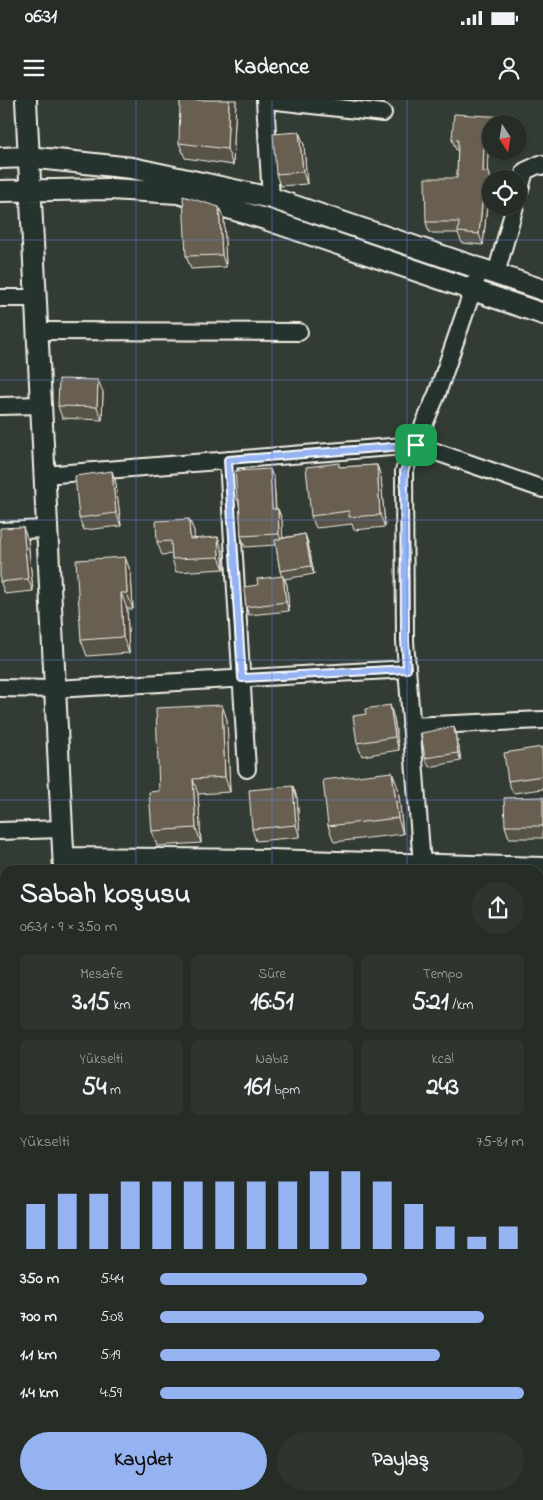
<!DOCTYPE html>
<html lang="tr">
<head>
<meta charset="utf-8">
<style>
  body { margin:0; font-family:"Indie Flower",sans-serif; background:#2e352f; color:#f1f3f6; height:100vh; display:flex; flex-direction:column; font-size:19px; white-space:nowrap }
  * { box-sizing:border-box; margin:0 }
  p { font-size:16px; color:#a4a8a7 }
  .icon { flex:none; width:28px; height:28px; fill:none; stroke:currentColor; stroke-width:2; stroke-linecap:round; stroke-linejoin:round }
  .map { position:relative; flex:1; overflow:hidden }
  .sheet { position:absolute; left:0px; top:765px; width:544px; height:635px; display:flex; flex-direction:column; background:#262d27; border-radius:15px 15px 0 0; box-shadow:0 1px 4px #0004,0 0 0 1px #424944 }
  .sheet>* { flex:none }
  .needle { width:32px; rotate:168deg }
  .fabs { position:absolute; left:482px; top:15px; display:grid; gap:10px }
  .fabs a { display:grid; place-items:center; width:45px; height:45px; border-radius:50%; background:#262d27; box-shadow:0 1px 4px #0004,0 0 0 1px #424944; font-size:25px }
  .pin { position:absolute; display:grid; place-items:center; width:42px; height:42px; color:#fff; margin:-21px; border-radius:10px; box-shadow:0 2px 8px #0006 }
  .round { display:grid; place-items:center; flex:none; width:52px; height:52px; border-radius:26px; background:#2e352f }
  .summary { display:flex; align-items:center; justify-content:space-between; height:85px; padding:0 20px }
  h1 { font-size:28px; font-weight:800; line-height:38px }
  .figures { display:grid; grid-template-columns:repeat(3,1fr); gap:8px; height:85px; padding:5px 20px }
  .figures div { display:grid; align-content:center; border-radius:8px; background:#2e352f; text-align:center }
  .figures b { font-size:25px; font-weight:800 }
  .figures small { font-size:14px; font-weight:400 }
  .figures p { font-size:14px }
  .chart { height:140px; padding:10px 20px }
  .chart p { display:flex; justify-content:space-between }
  .chart svg { width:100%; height:90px; margin-top:5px; stroke:#95b2f1; stroke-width:6 }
  .action { display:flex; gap:10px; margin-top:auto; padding:10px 20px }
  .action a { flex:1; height:58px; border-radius:30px; background:#95b2f1; color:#111; font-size:20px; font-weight:800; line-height:58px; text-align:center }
  .action a+a { background:#2e352f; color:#f1f3f6 }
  ul { padding:0 20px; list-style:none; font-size:16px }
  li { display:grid; grid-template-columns:80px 60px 1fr; align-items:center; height:38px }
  li i { height:12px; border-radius:6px; background:#95b2f1 }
  .status { display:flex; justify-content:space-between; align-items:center; height:35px; padding:0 25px; background:#262d27; direction:ltr }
  .status svg { height:14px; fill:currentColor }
  header { display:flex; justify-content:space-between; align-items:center; height:65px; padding:0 20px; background:#262d27; font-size:22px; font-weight:800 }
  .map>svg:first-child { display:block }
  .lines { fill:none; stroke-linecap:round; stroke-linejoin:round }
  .minor-casing { stroke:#f4f1e8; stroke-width:20 }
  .tertiary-casing { stroke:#f4f1e8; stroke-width:24 }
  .trunk-casing { stroke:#f4f1e8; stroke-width:31 }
  .minor { stroke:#26332d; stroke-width:16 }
  .tertiary { stroke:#26332d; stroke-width:20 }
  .trunk { stroke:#26332d; stroke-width:28 }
  .wall { fill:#595246; stroke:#f4f1e8 }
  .shaded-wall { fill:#494239; stroke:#f4f1e8 }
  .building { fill:#685f51; stroke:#f4f1e8 }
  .route-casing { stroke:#fff; stroke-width:10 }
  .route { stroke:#95b2f1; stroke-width:6 }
  .grid { fill:none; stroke:#5e7fdd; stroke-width:1; stroke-opacity:0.55 }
</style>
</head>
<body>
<div class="status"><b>06:31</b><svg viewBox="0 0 49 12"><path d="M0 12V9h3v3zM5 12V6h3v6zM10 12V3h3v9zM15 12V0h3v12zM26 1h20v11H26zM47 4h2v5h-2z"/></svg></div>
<header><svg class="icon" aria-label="menu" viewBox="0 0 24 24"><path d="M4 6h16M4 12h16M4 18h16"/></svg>Kadence<svg class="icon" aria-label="person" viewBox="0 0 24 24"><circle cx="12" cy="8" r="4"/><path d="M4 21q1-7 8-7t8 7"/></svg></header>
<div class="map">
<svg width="543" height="1400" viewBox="0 0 543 1400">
  <rect width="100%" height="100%" fill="#333c34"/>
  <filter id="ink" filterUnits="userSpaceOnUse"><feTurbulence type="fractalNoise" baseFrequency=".02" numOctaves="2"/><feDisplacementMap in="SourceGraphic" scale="10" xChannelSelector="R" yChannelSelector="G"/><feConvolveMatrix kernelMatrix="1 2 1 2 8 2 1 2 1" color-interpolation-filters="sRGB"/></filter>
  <g filter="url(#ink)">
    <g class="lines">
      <defs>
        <path id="minor" d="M265,0L271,98
          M268,0L383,13
          M519,92L525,71L540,64L543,66
          M496,174L515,106
          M0,198H35
          M37,231L299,232
          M0,306L41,305
          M228,360L247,669
          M44,375L416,345L543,389
          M0,431L47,429
          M0,588L55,589L407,569
          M411,626L543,620
          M0,731L62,729
          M422,765L405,541L404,371L437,294L480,169
          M0,892H5
          M539,927H543
          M539,1062H543
          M0,1064H5
          M539,1208H543
          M0,1219H5"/>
        <path id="tertiary" d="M26,0L64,770
          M0,58L28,57L132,68L271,98L543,190
          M0,91L110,89L178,93L265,119L543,214
          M64,758L269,760L543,768"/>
        <path id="trunk" d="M0,1365H5
          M539,1377L543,1378
          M0,1388H5"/>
      </defs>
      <use href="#minor" class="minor-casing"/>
      <use href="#tertiary" class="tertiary-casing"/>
      <use href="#trunk" class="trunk-casing"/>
      <use href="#minor" class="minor"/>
      <use href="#tertiary" class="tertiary"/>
      <use href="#trunk" class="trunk"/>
    </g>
    <path class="wall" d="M236,0L233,65L185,58L179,43Z
      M507,17L510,24H491V51H510V53L488,52L487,72L491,79V106H487L483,145L462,143L458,133H429L426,122L457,78L458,50H456L452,39Z
      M299,32L304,45L307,84L280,86L276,74Z
      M224,119L226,167L191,169L186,156Z
      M103,292L102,320L62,318L58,306Z
      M377,365L381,377L385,427L354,430L352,424L316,428L311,416L340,367Z
      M112,371L116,384L121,426L84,430L79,418Z
      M274,379L276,409H278L282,420V438L305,434L308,443L314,474L285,479L287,485L289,511L249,515L246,507L258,485L282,477L280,471L276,445L245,447L241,436L240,406L237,399Z
      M189,419L194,431V439L218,437L222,450L224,469L176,472L172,459V454L162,455L157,442Z
      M28,440L33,491L5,494L0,481Z
      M125,457L131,473L133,509H127L129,553L87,556L81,540Z
      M222,605L227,620L230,692L198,694L201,743L157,746L152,731L159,691Z
      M394,618L399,650L362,656L357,643Z
      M454,627L457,636L461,661L429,667L425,658Z
      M543,649V689L513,693L508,681Z
      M293,686L297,698L300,737L256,741L252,729Z
      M398,688L403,734L334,742L328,726Z
      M543,697V738H509L505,726Z"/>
    <path class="shaded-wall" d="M229,0H236L233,65L227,49Z
      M507,17L510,24H507Z
      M299,32L304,45L307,84L303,72Z
      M484,41L488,52L487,82L483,72Z
      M489,72L491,79V106L487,95Z
      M483,95L487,106L483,145L479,134Z
      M219,107L224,119L226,167L222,155Z
      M98,280L103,292L102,320L97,307Z
      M377,365L381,377L385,427L380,415Z
      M270,369L274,379L276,420L272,409Z
      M112,371L116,384L121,426L116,413Z
      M278,409L282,420L283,445L279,434Z
      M189,419L194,431L195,451L190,439Z
      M23,427L28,440L33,491L28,479Z
      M305,434L308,443L314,474L311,466Z
      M218,437L222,450L224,469L219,457Z
      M125,457L131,473L133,509L127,493Z
      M283,476L287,485L289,511L286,502Z
      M121,493L127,509L129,553L123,537Z
      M222,605L227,620L230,692L225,677Z
      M390,605L394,618L399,650L395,637Z
      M454,627L457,636L461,661L458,653Z
      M392,672L398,688L403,734L398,718Z
      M193,679L198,694L201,743L196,728Z
      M293,686L297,698L300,737L296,725Z"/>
    <path class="building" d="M180,0H229L227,49L179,43Z
      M454,14L507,17V24H491V41H484L483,72H489L487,95H483L479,134L458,132L459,122H426L425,78H457L458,40L452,39Z
      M299,32L303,72L276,74L273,34Z
      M183,96L219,107L222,155L186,156Z
      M59,279L98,280L97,307L58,306Z
      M339,363V367L377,365L380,415L349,417V411L311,416L306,367Z
      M270,369L272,409H278L279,434L241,436L239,399H237L235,371Z
      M112,371L116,413L79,418L75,376Z
      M189,419L190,439L218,437L219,457L172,459L171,441L157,442L156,421Z
      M23,427L28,479L0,482V428Z
      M305,434L311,466L280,471L275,440Z
      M125,457L127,493H121L123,537L81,540L76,460Z
      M283,476L286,502L246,507L244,487L258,485L257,479Z
      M222,605L225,677L193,679L196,728L152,731L149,692L159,691L156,608Z
      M390,605L395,637L357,643L353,616L366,614L365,609Z
      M454,627L458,653L425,658L421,633Z
      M542,647L543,676L508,681L504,653Z
      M392,672L398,718L328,726L323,680Z
      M293,686L296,725L252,729L249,690Z
      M543,697V726H505L504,698Z
      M541,848H543V891H541Z"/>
  </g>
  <g class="lines" filter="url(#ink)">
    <defs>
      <path id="route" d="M416,345L404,371L405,541L407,569L242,578L228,360Z"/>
    </defs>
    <use href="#route" class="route-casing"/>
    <use href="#route" class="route"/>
  </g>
  <path class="grid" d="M136,0V770M272,0V770M407,0V770M0,140H543M0,280H543M0,420H543M0,560H543M0,700H543M0,840H5M539,840H543M0,980H5M539,980H543M0,1120H5M539,1120H543M0,1260H5M539,1260H543M136,1395V1400M272,1395V1400M407,1395V1400"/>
</svg>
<div class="fabs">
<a><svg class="needle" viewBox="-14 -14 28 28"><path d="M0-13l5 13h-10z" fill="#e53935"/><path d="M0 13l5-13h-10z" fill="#a4a8a7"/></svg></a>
<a><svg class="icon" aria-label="locate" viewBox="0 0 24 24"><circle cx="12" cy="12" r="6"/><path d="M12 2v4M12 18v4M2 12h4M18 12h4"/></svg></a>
</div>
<div class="pin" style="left:416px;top:345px;background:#1e9e55"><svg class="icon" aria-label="arrive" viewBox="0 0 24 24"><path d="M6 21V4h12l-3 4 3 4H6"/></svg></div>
<section class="sheet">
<div class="summary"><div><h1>Sabah koşusu</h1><p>06:31 · 9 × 350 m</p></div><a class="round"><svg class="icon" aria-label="share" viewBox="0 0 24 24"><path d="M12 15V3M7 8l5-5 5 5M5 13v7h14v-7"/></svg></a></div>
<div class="figures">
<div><p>Mesafe</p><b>3.15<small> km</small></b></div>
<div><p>Süre</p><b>16:51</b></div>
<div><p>Tempo</p><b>5:21<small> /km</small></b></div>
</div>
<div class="figures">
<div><p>Yükselti</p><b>54<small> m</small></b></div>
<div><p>Nabız</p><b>161<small> bpm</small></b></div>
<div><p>kcal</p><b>243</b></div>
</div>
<div class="chart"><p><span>Yükselti</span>75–81 m</p>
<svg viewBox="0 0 160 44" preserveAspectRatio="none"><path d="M5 44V22M15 44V17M25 44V17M35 44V11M45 44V11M55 44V11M65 44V11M75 44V11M85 44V11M95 44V6M105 44V6M115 44V11M125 44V22M135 44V33M145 44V38M155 44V33"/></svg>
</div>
<ul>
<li><b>350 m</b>5:44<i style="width:57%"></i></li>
<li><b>700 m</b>5:08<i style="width:89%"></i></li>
<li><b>1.1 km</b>5:19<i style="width:77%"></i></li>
<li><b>1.4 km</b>4:59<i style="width:100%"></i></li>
</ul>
<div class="action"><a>Kaydet</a><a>Paylaş</a></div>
</section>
</div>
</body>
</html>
